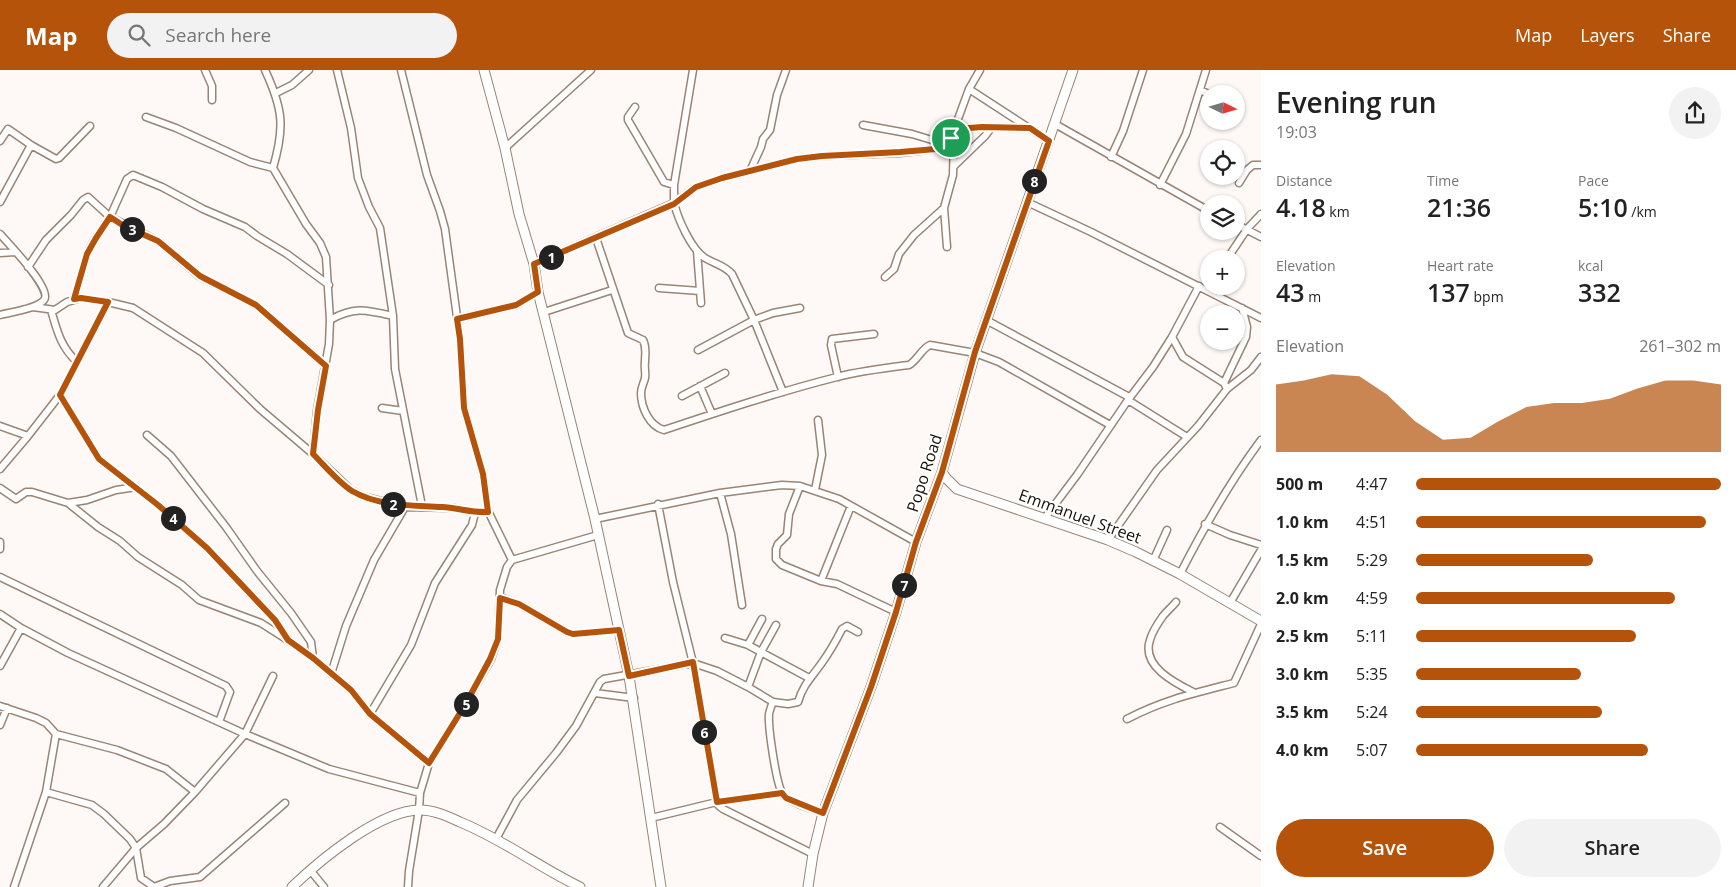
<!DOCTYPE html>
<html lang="en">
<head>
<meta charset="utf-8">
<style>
  body { margin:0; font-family:"Open Sans",sans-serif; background:#f2f2f2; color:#222; height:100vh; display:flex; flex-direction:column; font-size:19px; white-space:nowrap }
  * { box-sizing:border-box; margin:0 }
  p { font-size:16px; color:#767676 }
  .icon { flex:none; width:28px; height:28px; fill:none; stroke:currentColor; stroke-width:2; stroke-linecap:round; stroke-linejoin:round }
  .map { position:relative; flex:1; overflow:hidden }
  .sheet { display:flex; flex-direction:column; background:#fff; width:475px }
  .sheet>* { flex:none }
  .needle { width:32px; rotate:95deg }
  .tools { position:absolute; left:1200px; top:15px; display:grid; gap:10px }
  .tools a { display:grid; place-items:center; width:45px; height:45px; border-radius:50%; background:#fff; box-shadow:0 1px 4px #0004; font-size:25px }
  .pin { position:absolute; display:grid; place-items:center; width:42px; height:42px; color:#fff; margin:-21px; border:2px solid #fff; border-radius:50%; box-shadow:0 1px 5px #0007 }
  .km { position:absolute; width:25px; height:25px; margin:-12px; border-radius:50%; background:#222; color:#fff; font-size:14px; line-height:25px; text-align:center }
  .round { display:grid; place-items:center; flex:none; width:52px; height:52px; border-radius:26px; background:#f2f2f2 }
  .overview { display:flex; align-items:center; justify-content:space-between; height:85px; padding:0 15px }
  h1 { font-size:28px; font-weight:600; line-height:38px }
  .figures { display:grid; grid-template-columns:repeat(3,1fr); gap:8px; height:85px; padding:5px 15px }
  .figures div { display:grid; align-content:center }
  .figures b { font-size:25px; font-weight:600 }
  .figures small { font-size:14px; font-weight:400 }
  .figures p { font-size:14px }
  .chart { height:140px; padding:10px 15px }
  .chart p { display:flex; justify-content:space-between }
  .chart svg { width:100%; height:90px; margin-top:5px; fill:#b45309; opacity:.7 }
  .cta { display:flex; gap:10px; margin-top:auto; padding:10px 15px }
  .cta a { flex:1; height:58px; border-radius:30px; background:#b45309; color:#fff; font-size:20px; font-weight:600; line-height:58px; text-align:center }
  .cta a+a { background:#f2f2f2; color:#222 }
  ul { padding:0 15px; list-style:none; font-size:16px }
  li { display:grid; grid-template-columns:80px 60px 1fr; align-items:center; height:38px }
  li i { height:12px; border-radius:6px; background:#b45309 }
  header { display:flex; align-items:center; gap:30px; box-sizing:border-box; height:70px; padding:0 25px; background:#b45309; color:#fff }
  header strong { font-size:24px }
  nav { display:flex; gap:28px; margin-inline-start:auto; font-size:18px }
  .search { width:350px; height:45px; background:#f2f2f2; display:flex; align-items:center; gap:12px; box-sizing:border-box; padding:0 18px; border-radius:28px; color:#767676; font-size:19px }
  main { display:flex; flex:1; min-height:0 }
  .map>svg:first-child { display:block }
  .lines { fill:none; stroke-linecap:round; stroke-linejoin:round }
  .minor-casing { stroke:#9a8474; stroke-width:9 }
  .secondary-casing { stroke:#9a8474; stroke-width:11 }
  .minor { stroke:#fff; stroke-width:6 }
  .secondary { stroke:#fff; stroke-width:9 }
  .route-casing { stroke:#fff; stroke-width:10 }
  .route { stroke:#b45309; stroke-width:6 }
  .labels { text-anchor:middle; stroke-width:4.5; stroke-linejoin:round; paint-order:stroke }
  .street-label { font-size:16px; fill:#160e08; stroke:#fff }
</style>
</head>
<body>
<header>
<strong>Map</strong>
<div class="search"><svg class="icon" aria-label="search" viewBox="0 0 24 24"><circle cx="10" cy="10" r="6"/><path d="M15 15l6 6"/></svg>Search here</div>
<nav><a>Map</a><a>Layers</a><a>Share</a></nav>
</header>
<main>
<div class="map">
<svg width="1261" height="817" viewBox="0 0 1261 817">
  <rect width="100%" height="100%" fill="#fef9f6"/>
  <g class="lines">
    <defs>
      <path id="minor" d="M205,0L212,16V30
        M265,0C283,39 285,57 273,98L306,154L320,173L326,187L330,250L329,274L317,341L313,384
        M337,0L351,58L358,108L369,137L380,158L393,246L395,299L422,436
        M401,0L427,105L440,141L445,159L460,269L464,338L483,404L488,441L512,490
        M969,19L1049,71
        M1200,20L1209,24
        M276,23L292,15L309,0
        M1236,36H1237
        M635,37L628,47V50L664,112L674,115
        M146,47L176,58L250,92L273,98
        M1055,54L1209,141
        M863,55L912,64L945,74
        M956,59L982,57L1029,58
        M0,71L8,59L31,75
        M505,78L591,0
        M1111,87L1123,61L1143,0
        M954,96L986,65L991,58
        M750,101L761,77L763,69L770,60L777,25L786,0
        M1239,113L1247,100L1253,95H1261
        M1160,115L1186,64L1206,0
        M0,132L31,75L56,89L59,88L90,56
        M1027,132L1091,162L1261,248
        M1236,154L1261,167
        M0,164C9,174 53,220 44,230C37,239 11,242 0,245
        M596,168L628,263L643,270C647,278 645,283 645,292C644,297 646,303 645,308C644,313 641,317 641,323C641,337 649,356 664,360C721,341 778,322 837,307C860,301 885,298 909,295C918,290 921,279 930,275L975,283L999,292L1110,355
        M947,177L944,138L953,105L954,71L951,68
        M697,181L701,233
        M0,183L15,182
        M1227,189L1247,159L1261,144
        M534,194L674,133V115L693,0
        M28,197L46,170L71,145L83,130L88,127L110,147L158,171L199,206L256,235L326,296
        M885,207L894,199L899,184L914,165L944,138
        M659,218L700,221
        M74,229L87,184L93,172L110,147L127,109L133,105L162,117L203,139L245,157L257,166L287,184L329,215
        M33,237L55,240L67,232L81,228L108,232L133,238L203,283L260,339L313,384L351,420L362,426L405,437L455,438L475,443L488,441
        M51,240C57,260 60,276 77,292
        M544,242L612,220
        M457,249L516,235L538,222
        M330,250C354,236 367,240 393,246
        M986,250L1129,327
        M1172,267L1183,287L1224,313
        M698,280L754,250L773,243L800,238
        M838,307L831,275L832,269L874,264
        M700,316L712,344
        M1227,319L1224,313L1246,267L1247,257L1242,238
        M783,322L754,250L732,204C724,195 715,194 705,188C691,179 678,149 674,133L696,117L722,108L797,89L822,86L900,83L936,79L951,68L969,19L980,0
        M60,325L99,389L158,435L207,478L275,550L288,570L313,588L351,620L370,644L429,693
        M682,326L725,303
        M1128,330L1187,367
        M382,338L403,341
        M0,356L28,366
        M147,365L171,386L226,457L257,501L291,543L311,572L313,588
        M0,399L28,366L60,325L108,232
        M800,416L789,444L787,465L778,474L776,479V489L782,495L821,511L837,514L896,542
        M0,418L16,429L26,422H32L68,433L87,430L116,420L136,417
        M815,420L822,385L818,350
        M720,423L731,464L742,535
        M68,433L98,457L120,471L138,487L182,515L199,530L261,553L286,569
        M658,434L673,512L693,593L717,732L782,723
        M595,449L720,423L782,415L800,416L839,429L916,472
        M1044,449L1077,405L1128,330L1153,297L1172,267L1199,216
        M1205,454L1230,465L1261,475
        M1108,470L1157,400L1198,356L1227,319L1251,300L1261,287
        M0,472V479
        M1153,491L1167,460
        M1180,504C1204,457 1229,413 1261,370
        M0,507L226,616L230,622L219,652
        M821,511L851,436
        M500,527L519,534L567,562L573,564L619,560
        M1176,532C1172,537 1167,541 1163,546C1158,553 1152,562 1150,570C1141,596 1175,613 1193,622
        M1230,533L1261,480
        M0,544L21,558L68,583L245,664L329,699L420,723
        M725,568L748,575L809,608
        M748,575L762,549
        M0,596L21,558
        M331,604L346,556L374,490L405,437
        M748,617L761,582L776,555
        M595,623L634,628
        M773,632C771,636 770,640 769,644C768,657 776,714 783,725C788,732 814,739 823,743
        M0,636L36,648L46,653L56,664L117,680L166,699L195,722
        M370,644L411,575L435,513L472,455L475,443
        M1127,649C1163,630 1195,623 1234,613L1261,554
        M0,655L7,638
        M46,722L92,735L104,744L130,769L136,778L141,808L154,817
        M651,748L717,732L719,736L723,739L813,784
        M1220,757L1261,786
        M496,769L517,730L556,683L576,656L600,612L604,609L693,593L717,601L748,617L773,632L788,634L798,632C803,615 811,608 821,594C829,583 836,571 842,559L847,556L858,562
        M310,800L324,817
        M14,817L46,722L56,664
        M103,817L136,778L164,754L195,722L245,664L273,606
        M154,817L170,811L200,807L285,733
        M408,817L409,801L419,740L420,723L429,693L465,635L491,589L498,569L500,520L507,497L512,490L598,465"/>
      <path id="secondary" d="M484,0L505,78L519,144L534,194L538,222L595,449L629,606L661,817
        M942,402L946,408L957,419L1108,470L1136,482L1180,504L1261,551
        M292,817C320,790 380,740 420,740C434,740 447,746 460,752C502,769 539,797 580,817
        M808,817L813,784L823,743L871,617L896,542L916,472L942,402L975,283L1073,0"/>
    </defs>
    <use href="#minor" class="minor-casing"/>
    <use href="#secondary" class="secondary-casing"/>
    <use href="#minor" class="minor"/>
    <use href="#secondary" class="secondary"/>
  </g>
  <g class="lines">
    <defs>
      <path id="route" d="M982,57L1030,58L1049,71L975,282L942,402L916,472L896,542L871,617L823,743L786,728L782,723L717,732L693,592L629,606L619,560L573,564L567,562L519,534L500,528L498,569L490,589L465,635L429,693L370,644L351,620L313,588L288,570L275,550L207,478L158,435L99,389L60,325L108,232L81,228L74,229L87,184L96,168L110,147L124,156L158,171L200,206L256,235L326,296L318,340L313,384C325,396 338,412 352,421C380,437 412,435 442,437C458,438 472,443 488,442L483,404L464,338L460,269L457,249L516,235L538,222L534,194L674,134L696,117L722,108L797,89L822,86L900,82L936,79L945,74L951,68L956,59Z"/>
    </defs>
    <use href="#route" class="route-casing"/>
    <use href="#route" class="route"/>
  </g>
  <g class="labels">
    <g class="street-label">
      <text transform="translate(924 403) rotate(-72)" y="6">Popo Road</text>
      <text transform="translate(1080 446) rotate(20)" y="6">Emmanuel Street</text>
    </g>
  </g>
</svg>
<div class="tools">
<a><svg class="needle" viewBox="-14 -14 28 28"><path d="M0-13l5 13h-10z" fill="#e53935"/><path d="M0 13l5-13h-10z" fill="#767676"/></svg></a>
<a><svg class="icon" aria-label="locate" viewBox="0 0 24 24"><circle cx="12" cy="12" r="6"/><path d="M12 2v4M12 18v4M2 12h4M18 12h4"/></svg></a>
<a><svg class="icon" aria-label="layers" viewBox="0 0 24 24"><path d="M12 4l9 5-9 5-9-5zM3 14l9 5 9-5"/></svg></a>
<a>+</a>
<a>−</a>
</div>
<div class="pin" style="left:951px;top:68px;background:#1e9e55"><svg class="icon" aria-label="arrive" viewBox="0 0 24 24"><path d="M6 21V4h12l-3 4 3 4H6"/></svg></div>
<b class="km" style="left:551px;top:187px">1</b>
<b class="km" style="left:393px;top:434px">2</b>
<b class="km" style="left:132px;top:159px">3</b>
<b class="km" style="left:173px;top:448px">4</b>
<b class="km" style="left:466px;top:634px">5</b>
<b class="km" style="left:704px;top:662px">6</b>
<b class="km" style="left:904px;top:515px">7</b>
<b class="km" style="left:1034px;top:111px">8</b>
</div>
<section class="sheet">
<div class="overview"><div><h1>Evening run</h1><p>19:03</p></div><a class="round"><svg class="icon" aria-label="share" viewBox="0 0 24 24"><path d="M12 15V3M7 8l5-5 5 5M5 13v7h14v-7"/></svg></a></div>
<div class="figures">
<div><p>Distance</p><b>4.18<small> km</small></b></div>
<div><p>Time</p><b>21:36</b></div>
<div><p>Pace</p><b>5:10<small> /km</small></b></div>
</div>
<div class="figures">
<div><p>Elevation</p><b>43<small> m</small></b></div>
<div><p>Heart rate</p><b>137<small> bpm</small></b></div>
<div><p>kcal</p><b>332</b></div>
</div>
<div class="chart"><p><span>Elevation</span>261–302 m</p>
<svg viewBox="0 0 160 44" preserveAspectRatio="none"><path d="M0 44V11L10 9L20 6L30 7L40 16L50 29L60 38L70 37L80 29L90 22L100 20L110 20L120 18L130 13L140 9L150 9L160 11V44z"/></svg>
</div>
<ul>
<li><b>500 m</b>4:47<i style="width:100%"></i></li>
<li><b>1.0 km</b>4:51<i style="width:95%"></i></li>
<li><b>1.5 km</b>5:29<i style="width:58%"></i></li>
<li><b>2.0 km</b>4:59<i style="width:85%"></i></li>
<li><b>2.5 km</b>5:11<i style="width:72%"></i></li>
<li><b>3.0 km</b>5:35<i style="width:54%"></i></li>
<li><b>3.5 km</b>5:24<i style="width:61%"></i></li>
<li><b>4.0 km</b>5:07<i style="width:76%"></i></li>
</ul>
<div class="cta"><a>Save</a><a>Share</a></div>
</section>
</main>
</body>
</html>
